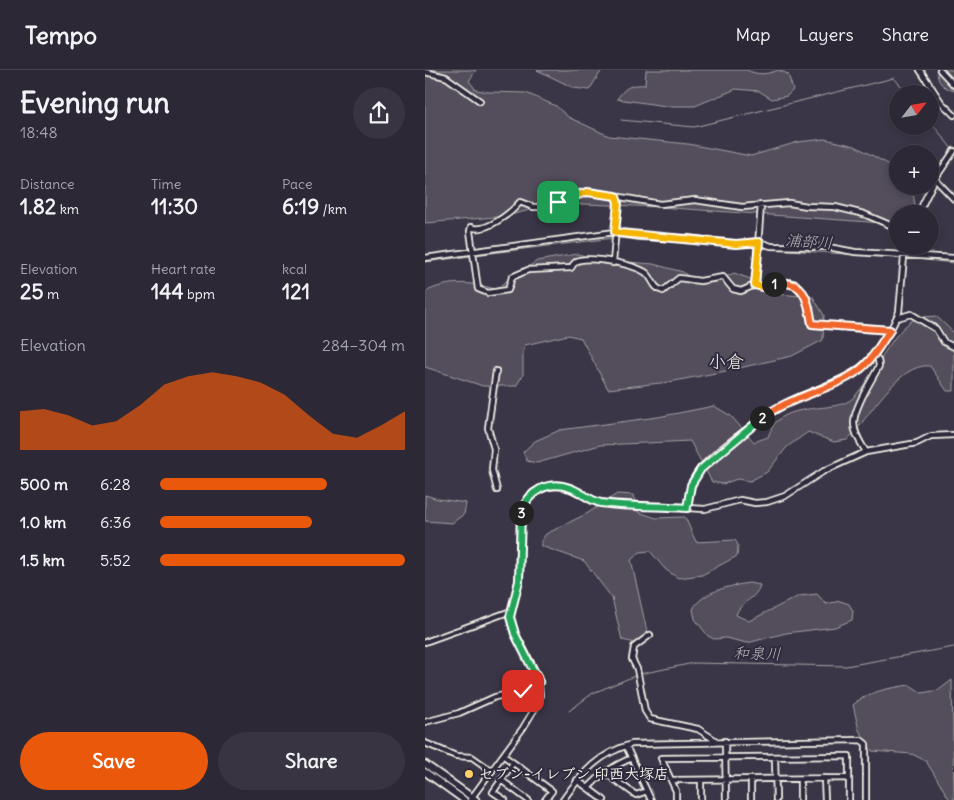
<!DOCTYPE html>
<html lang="en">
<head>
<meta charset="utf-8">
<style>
  body { margin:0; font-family:Delius,"Klee One",sans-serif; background:#383441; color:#f1f3f6; height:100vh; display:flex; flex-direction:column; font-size:19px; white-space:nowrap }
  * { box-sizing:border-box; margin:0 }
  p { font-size:16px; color:#a6a6ad }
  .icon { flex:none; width:28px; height:28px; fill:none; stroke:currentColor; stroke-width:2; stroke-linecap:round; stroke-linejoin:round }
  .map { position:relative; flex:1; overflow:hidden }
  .sheet { display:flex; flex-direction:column; background:#2c2835; width:425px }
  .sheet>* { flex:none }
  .needle { width:32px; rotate:59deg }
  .buttons { position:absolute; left:464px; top:15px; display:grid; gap:10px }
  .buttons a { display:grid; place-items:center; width:50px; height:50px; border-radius:50%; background:#2c2835; box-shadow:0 2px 8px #0003,0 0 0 1px #484450; font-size:25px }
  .pin { position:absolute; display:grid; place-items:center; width:42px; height:42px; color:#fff; margin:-21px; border-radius:10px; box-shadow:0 2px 8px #0006 }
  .km { position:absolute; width:25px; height:25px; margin:-12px; border-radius:50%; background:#222; color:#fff; font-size:14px; line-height:25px; text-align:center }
  .round { display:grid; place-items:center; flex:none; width:52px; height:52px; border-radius:26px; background:#383441 }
  .summary { display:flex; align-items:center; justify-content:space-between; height:85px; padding:0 20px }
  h1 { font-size:28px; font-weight:800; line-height:38px }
  .metrics { display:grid; grid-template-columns:repeat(3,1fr); gap:8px; height:85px; padding:5px 20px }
  .metrics div { display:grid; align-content:center }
  .metrics b { font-size:21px; font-weight:800 }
  .metrics small { font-size:14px; font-weight:400 }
  .metrics p { font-size:14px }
  .chart { height:140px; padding:10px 20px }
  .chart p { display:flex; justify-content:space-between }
  .chart svg { width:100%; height:90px; margin-top:5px; fill:#ea580c; opacity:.7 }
  .cta { display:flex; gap:10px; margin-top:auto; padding:10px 20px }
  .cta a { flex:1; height:58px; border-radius:30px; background:#ea580c; color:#fff; font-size:20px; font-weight:800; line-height:58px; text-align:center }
  .cta a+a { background:#383441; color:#f1f3f6 }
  ul { padding:0 20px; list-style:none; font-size:16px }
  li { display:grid; grid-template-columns:80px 60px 1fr; align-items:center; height:38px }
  li i { height:12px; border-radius:6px; background:#ea580c }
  header { display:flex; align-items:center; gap:30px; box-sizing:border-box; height:70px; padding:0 25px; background:#2c2835; border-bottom:1px solid #484450 }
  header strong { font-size:24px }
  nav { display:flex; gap:28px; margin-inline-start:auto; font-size:18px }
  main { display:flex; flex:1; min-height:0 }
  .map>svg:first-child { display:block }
  .green { fill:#534e5c; stroke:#a4a0a2 }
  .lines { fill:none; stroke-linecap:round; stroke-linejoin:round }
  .stream { stroke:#aaa6a7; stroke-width:1 }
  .minor-casing { stroke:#f4f1e8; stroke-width:8 }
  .major-casing { stroke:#f4f1e8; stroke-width:9 }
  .minor { stroke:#2f2a3d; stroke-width:4.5 }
  .major { stroke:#2f2a3d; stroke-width:5.5 }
  .split-1-casing { stroke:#fff; stroke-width:10 }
  .split-2-casing { stroke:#fff; stroke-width:10 }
  .split-3-casing { stroke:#fff; stroke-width:10 }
  .split-4-casing { stroke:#fff; stroke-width:10 }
  .split-1 { stroke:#f5b400; stroke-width:6 }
  .split-2 { stroke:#f0652b; stroke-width:6 }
  .split-3 { stroke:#22a559; stroke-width:6 }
  .split-4 { stroke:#22a559; stroke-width:6 }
  .poi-dot { fill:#ffd166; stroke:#2f2a3d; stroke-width:2 }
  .labels { text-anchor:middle; stroke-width:4; stroke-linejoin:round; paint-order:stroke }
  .poi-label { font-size:15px; font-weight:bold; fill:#f4f1e8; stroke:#2f2a3d; text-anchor:start }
  .water-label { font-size:16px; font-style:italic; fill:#b6b2b2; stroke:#2f2a3d }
  .quarter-label { font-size:18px; fill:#f4f1e8; stroke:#2f2a3d }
</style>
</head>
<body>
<header>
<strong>Tempo</strong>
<nav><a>Map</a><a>Layers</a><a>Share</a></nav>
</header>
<main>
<section class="sheet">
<div class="summary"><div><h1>Evening run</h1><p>18:48</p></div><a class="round"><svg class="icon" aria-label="share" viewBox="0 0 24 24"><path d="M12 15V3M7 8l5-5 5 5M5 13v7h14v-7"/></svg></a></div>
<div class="metrics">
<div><p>Distance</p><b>1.82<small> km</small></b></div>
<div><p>Time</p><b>11:30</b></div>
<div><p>Pace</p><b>6:19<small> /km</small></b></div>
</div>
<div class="metrics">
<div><p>Elevation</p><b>25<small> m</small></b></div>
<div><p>Heart rate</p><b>144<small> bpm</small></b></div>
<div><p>kcal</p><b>121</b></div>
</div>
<div class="chart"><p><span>Elevation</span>284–304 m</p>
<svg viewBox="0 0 160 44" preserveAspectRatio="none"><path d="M0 44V25L10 24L20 27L30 32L40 30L50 22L60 12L70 8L80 6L90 8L100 11L110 17L120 27L130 36L140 38L150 32L160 25V44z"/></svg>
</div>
<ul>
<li><b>500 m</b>6:28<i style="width:68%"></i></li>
<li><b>1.0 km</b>6:36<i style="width:62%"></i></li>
<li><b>1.5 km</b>5:52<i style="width:100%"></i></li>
</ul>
<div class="cta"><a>Save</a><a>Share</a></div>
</section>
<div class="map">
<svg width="529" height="730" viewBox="0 0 529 730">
  <rect width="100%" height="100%" fill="#3b3647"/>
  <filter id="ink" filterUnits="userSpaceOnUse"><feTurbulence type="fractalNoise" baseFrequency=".02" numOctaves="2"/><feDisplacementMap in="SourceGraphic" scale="10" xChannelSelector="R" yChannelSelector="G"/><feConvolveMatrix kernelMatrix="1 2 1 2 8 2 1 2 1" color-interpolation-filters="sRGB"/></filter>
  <g filter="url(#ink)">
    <path class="green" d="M0,0H51L44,11L51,20L64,22L101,23L131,36L143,47L184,66L263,74L326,86L373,72L400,69L430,76L472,99V116H487L490,135L488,144H472V154L234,137L160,134L117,137L81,146L0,153Z
      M112,0H177L164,20L149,18Z
      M221,0H321C333,5 341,5 353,0L363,4L368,20L362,26L347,29L334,21L311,19L270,36H241L192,29C200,17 206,14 220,15Z
      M512,0H529V21C518,17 512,13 512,0Z
      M152,184L178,190L228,194L258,202L267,209L291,212L309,203L328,210L341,223L388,227L399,245L398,270L367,286L301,301L244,312L183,319L156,268L143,265L100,275L98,281V305L91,316H58L0,297V222C24,210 45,212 70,219L112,191Z
      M511,246L529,263V321H522L505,296C473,292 443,350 422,370L409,372L383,362L362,377L342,402L325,411L312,409L298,414L287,412L265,371L175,375L112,393L102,391L98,382L110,371L135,360L233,347L289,336L306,346L329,372L343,367C345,362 348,354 352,351C374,332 411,343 428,328C448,308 467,259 492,248C497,246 505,247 511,246Z
      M192,424L208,425L213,442L231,448L260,447L271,472L310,470L313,475L312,486L277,505L253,508L240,499L225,481L215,482L206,490L223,566L211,573L197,570L187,528L159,491L116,476V471L121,464L163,443Z
      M0,425L13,429L41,433L39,444L27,453L0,451Z
      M324,513L335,515C332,529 315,531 311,545L324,551L374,526L392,524L401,534L415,531L424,534L428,541L427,550L410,557L361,563L322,573L301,568L289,569L283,566L270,549L268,539C278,521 304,516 324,513Z
      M527,610L529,730H525L501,691L487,684L447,681L434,660L428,635C443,621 465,618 485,615L497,623L514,620Z"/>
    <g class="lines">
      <path class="stream" d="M196,50L269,57L469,8L483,24
        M505,51L528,80
        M192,168L477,188
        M50,185L188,168
        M481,188L529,193
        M0,192L46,186
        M215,604L269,593L421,596L529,577
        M144,641L168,623L212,605"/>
      <defs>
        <path id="minor" d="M495,0L516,32L529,45
          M515,0L529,15
          M0,2L21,7L55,31
          M510,109L529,129
          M493,144L510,109L529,81
          M0,188L190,162L215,167L262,168L311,174L334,172L346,176L403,177L430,182L529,188
          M188,193L193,133L191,126
          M330,215L336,135
          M472,248L486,244L511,259L519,272L529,277
          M465,260L387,254L381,228L371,214L361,212L337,217L330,215L316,221L308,219L298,207L275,211L254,208L238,221C227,218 228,207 220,202C207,194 170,187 155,190C150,191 148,194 146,198L103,200L87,207L83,220L63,223L53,219L45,161L46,157C60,164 87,142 95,132L108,137H114L154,123L167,122L235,134L270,130L317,137L364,133L382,136L410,137L439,144L472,158
          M71,301L63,358L69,379L67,400L72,420
          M441,382C436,373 429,364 429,353C429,337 447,310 454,296L453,290L449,285L468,255L474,242L480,176
          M262,438C264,427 265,414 271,405C285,382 349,339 374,327C401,315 429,308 449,285
          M225,565L209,577L207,589L212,599L220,641L225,649L273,659L290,670
          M0,572L86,541
          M0,652L34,643L70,627L98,621L115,612
          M300,671L301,730
          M0,673L31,686L47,687L67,701
          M201,676L226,730
          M79,686L127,721L120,730
          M350,687L351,730
          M179,702L211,725L222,721
          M399,708L400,730
          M326,709V730
          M375,709V730
          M76,710L103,730
          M152,710L179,730
          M246,710L424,708
          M276,710V730
          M163,718C176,704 189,695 207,688
          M45,730L98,658L112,635L115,625L113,606L90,564L85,547L94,511L96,444L102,429L108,423L120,417L133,415L145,418L174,433L280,439L315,430L330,433L342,432L360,426L399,401L441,382L492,373L506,366L529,365
          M80,730L68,722L88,693
          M138,730C157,703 174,683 207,674L436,670L441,674V730
          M251,730V721L236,688L424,686V730"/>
        <path id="major" d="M0,694L51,730
          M0,702L39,730"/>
      </defs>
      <use href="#minor" class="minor-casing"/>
      <use href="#major" class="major-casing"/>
      <use href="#minor" class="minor"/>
      <use href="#major" class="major"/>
    </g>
  </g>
  <g class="lines" filter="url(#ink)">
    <defs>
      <path id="split-1" d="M133,132L162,122L191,126L193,133L190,162L195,163L311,174L334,172L330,215L337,217L349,214"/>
      <path id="split-2" d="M337,348C366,325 417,318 440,295C450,285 457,272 465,260L387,254C383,229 379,208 349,214"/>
      <path id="split-3" d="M96,443C103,421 123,410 145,418C155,421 165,431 176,433C204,437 234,436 262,438L266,415L276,399L337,348"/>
      <path id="split-4" d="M96,443L94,511L85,547L90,564L114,612L98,621"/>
    </defs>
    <use href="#split-1" class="split-1-casing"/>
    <use href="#split-2" class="split-2-casing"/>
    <use href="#split-3" class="split-3-casing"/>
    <use href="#split-4" class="split-4-casing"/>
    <use href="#split-1" class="split-1"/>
    <use href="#split-2" class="split-2"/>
    <use href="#split-3" class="split-3"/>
    <use href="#split-4" class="split-4"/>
  </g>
  <circle class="poi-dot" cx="44" cy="704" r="5"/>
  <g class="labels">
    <g class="poi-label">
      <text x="54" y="709">セブン-イレブン 印西大塚店</text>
    </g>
    <g class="water-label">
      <text transform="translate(384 171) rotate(4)" y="6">浦部川</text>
      <text transform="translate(332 583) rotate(1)" y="6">和泉川</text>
    </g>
    <g class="quarter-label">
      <text x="301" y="298">小倉</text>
    </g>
  </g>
</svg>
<div class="buttons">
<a><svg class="needle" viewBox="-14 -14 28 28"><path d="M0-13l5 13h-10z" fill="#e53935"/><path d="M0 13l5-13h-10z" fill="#a6a6ad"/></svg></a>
<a>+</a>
<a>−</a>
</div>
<div class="pin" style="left:133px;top:132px;background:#1e9e55"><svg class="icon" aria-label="arrive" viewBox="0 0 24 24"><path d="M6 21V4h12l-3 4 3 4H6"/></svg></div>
<div class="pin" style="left:98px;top:621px;background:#d93025"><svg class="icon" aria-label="check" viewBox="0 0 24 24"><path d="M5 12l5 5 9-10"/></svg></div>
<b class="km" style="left:349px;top:214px">1</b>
<b class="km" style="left:337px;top:348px">2</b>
<b class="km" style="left:96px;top:443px">3</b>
</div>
</main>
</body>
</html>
